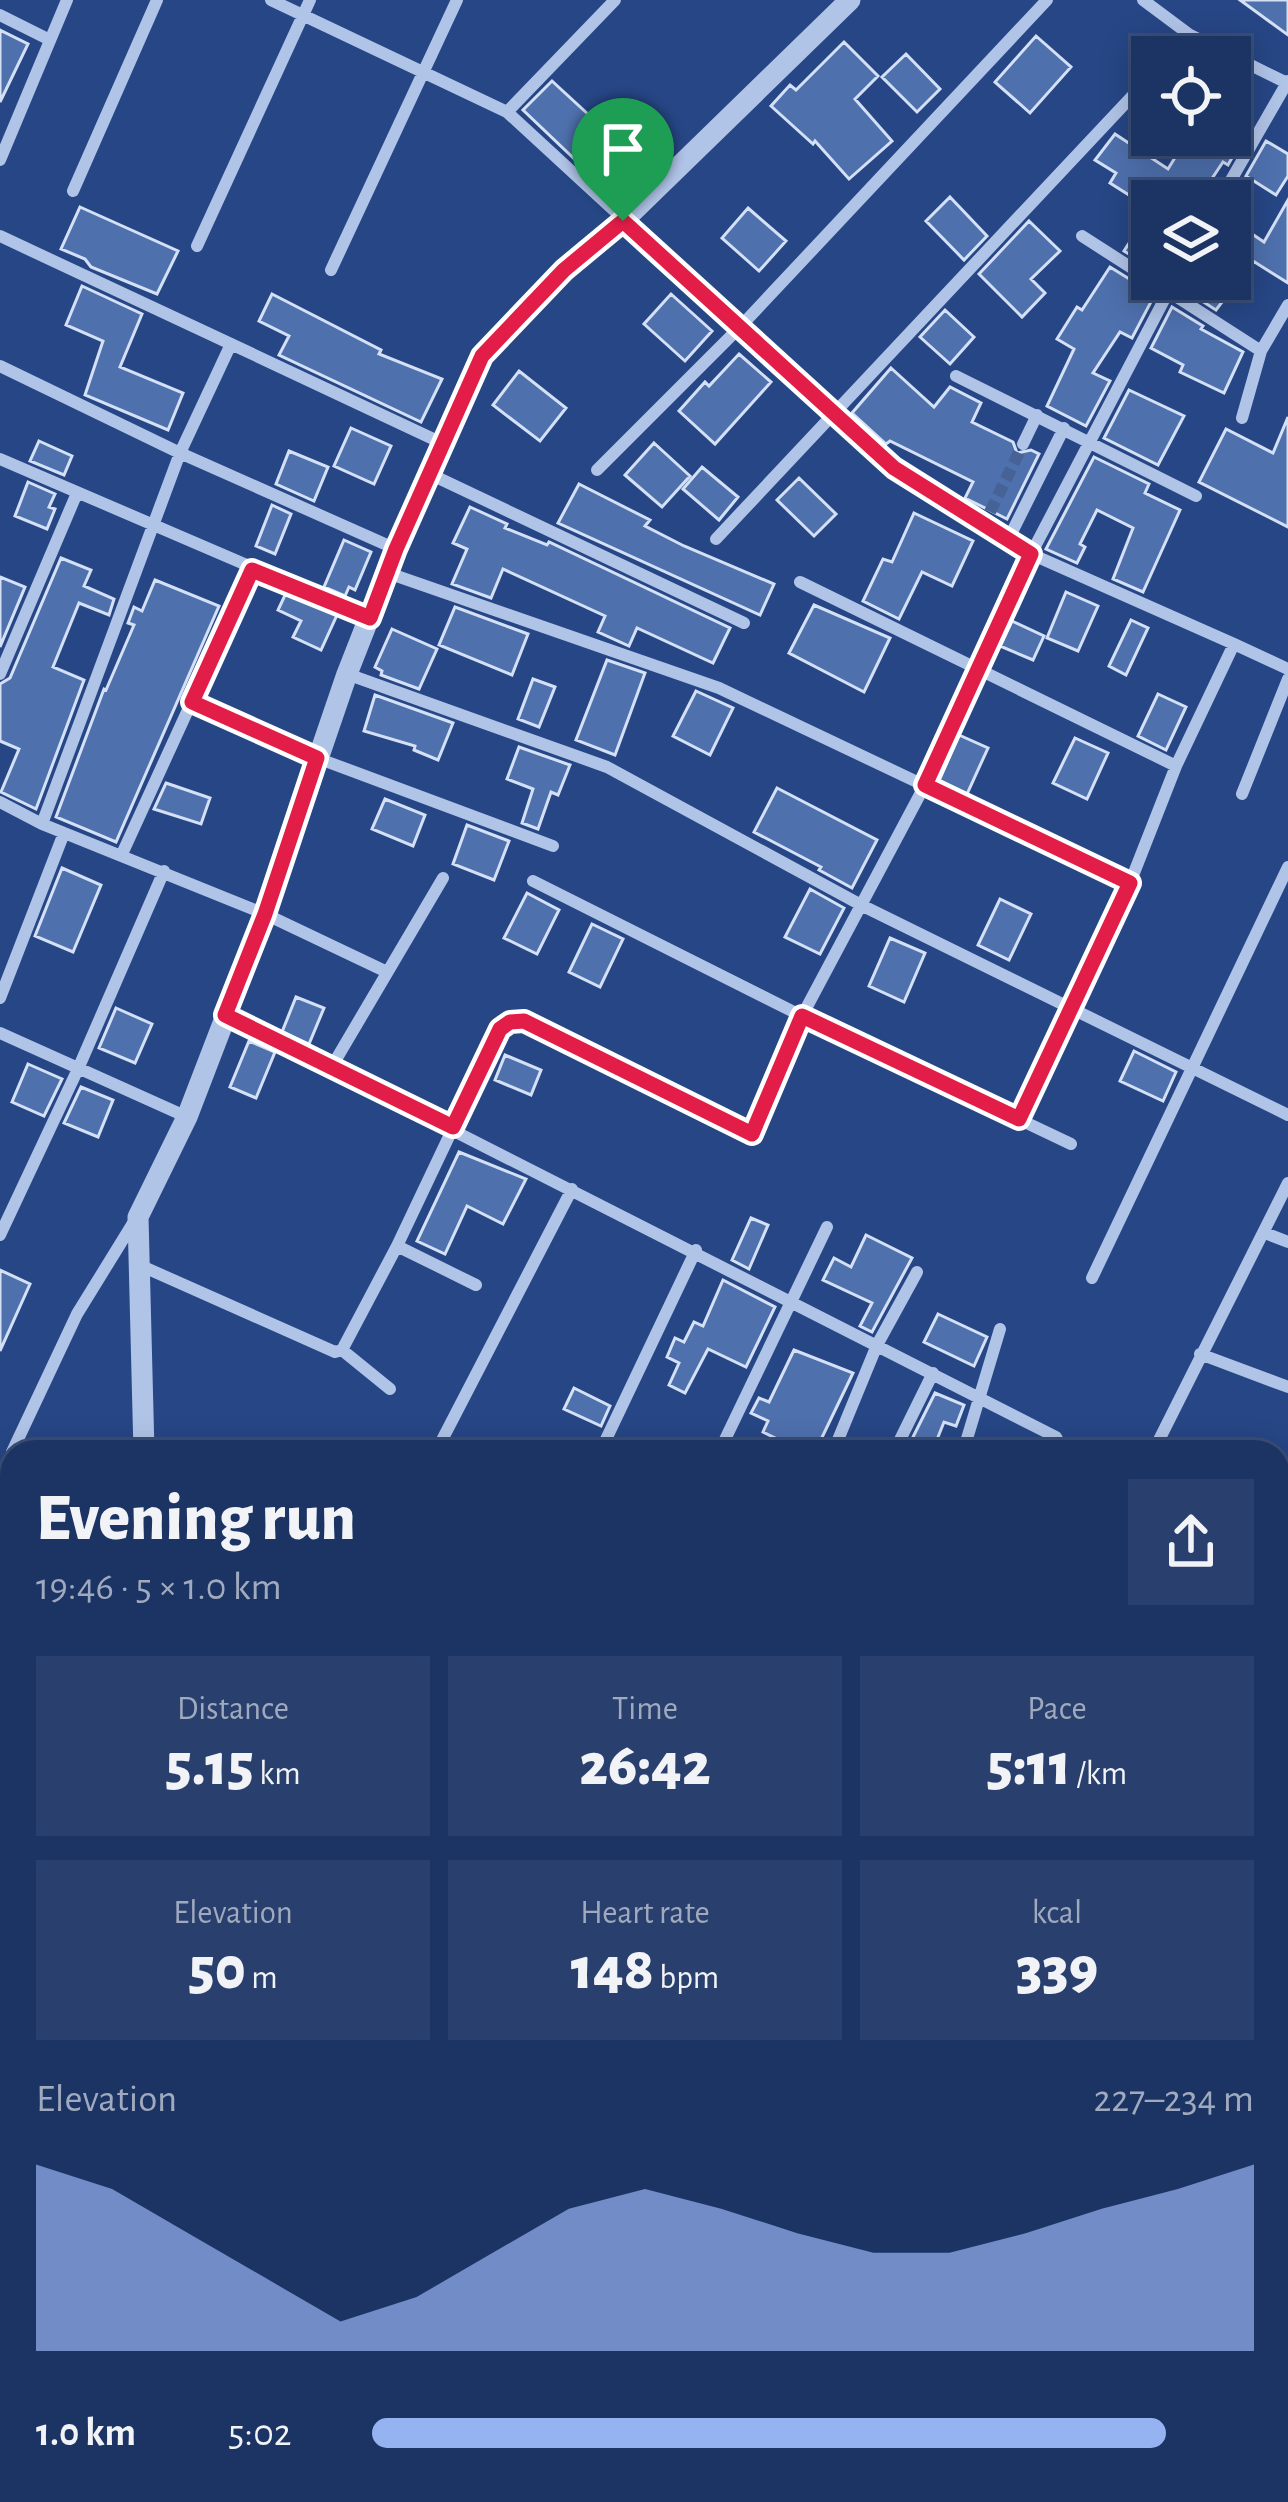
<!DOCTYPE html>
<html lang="en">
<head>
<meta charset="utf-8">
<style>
  body { margin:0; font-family:"Alegreya Sans",sans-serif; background:#293f6d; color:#f1f3f6; height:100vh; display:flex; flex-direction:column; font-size:45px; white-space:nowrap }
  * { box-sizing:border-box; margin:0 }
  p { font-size:39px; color:#a0aabf }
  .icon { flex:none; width:66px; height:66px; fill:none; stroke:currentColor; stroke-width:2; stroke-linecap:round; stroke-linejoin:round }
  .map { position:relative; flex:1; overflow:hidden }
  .sheet { position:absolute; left:0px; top:1440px; width:1290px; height:1062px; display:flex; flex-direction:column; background:#1c3464; border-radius:36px 36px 0 0; box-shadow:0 6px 30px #0003,0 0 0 3px #3a4f78 }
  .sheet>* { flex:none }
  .controls { position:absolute; left:1131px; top:36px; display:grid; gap:24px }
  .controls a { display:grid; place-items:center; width:120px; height:120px; border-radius:0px; background:#1c3464; box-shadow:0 6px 30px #0003,0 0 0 3px #3a4f78; font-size:60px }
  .pin { position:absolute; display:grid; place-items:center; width:102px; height:102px; color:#fff; margin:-123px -51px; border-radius:50% 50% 50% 0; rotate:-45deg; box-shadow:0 0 12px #0007 }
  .pin .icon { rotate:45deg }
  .round { display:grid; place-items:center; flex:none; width:126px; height:126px; border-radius:0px; background:#293f6d }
  .overview { display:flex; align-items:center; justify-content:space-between; height:204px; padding:0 36px }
  h1 { font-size:66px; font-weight:800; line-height:90px }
  .metrics { display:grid; grid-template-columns:repeat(3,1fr); gap:18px; height:204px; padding:12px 36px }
  .metrics div { display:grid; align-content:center; border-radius:0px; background:#293f6d; text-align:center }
  .metrics b { font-size:60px; font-weight:800 }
  .metrics small { font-size:33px; font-weight:400 }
  .metrics p { font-size:33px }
  .chart { height:336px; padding:24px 36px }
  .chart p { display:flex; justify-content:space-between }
  .chart svg { width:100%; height:216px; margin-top:12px; fill:#95b2f1; opacity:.7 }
  ul { padding:0 36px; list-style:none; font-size:39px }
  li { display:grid; grid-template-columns:192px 144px 1fr; align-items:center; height:90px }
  li i { height:30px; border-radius:15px; background:#95b2f1 }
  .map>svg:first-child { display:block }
  .building { fill:#4e70ad; stroke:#d4e0f6; stroke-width:3 }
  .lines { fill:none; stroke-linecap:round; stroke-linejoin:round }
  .minor-tunnel { stroke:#476297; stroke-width:12; stroke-dasharray:12 6; stroke-linecap:butt }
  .minor { stroke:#b0c4e8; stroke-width:12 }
  .tertiary { stroke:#b0c4e8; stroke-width:21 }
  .route-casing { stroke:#fff; stroke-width:24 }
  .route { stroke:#e11d48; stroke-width:15 }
</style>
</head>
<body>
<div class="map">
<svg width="1288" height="2502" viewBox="0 0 1288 2502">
  <rect width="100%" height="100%" fill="#264685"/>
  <path class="building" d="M1240,0H1288V35Z
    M0,30L28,44L0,102Z
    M1036,36L1071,67L1030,113L995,82Z
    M844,42L878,76L855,99L892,141L849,179L815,141L813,144L771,106L790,85L796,90Z
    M906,54L940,89L917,112L882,77Z
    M552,81L642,164L608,191L523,110Z
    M1115,134L1168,169L1189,135H1233L1242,140L1228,165L1223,162L1197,201H1152V268L1124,251L1151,209L1110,183L1116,173L1095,160Z
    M1266,141L1288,154V176L1276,195L1246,176Z
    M950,197L987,236L964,260L926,221Z
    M1288,200V283L1253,261L1216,310L1185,290L1193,279H1230V219L1264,242Z
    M80,207L178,251L157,294L91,267L85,259L61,249Z
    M748,208L786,241L759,271L722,238Z
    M1029,221L1060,251L1031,279L1045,293L1022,317L979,274Z
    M1110,267L1152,293V300L1132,338L1120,332L1093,373L1110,381L1086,426L1047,406L1074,349L1057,339L1077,307L1082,310Z
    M82,286L142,314L120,367L183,393L168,430L85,395L103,341L66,325Z
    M272,294L381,350L379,354L442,379L421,422L279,355L289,336L259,321Z
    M671,294L712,331L685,361L644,324Z
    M1172,307L1203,326L1201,329L1243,352L1224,393L1180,372L1183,365L1151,348Z
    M945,310L974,337L950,364L920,337Z
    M739,354L771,382L715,444L679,411L705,382L709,386Z
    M891,368L934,407L950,387L981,403L972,422L1013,442L1017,453L1031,450L1039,454L1007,519L965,498L973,482L890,441L886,444L852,413Z
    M519,371L566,408L540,441L493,405Z
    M1129,390L1184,416L1158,465L1104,438Z
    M1288,417V527L1199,482L1226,429L1273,453Z
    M351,428L391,446L374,484L334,466Z
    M39,441L72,456L64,475L30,461Z
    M654,443L690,476L662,507L625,475Z
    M289,451L328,467L314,501L276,484Z
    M1094,457L1149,484L1145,493L1180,510L1143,592L1113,579L1133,528L1097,510L1080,544L1085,547L1077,563L1046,549Z
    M702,467L738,497L719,520L683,489Z
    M799,478L836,514L814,536L777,500Z
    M28,482L55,494L49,507L55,509L47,529L15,516Z
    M579,484L650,520L645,526L684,546L774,584L760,615L558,523Z
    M272,505L291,514L275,554L256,546Z
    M470,507L507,524L505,528L547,545L549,542L730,628L713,663L637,628L629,646L598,632L605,616L503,569L491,598L452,584L467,549L453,543Z
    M914,513L973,541L952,586L922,572L899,619L863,601L883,559L892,562Z
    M344,540L371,552L355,590L349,587L345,596L324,587Z
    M61,558L91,570L84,586L114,599L109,615L79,603L53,667L84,680L36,809L1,792L19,749L0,741V684L10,678Z
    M0,577L25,587L0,647Z
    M155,580L219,606L116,842L56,817L104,689L106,690L134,625L128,623L134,607L142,611Z
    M1066,592L1098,606L1078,651L1047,638Z
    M286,593L337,615L321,650L293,637L301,621L278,610Z
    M814,605L890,638L864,692L789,653Z
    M455,607L528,634L512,675L439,645Z
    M1131,620L1148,628L1126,675L1109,666Z
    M1012,621L1044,636L1033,660L1000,646Z
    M392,629L437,649L419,689L381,675L382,671L375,667Z
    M607,660L645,673L615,755L576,740Z
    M533,679L555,687L539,727L518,719Z
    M696,691L733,708L710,755L673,736Z
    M1158,694L1186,707L1166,750L1138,736Z
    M375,695L453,723L438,760L414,750L415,746L364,731Z
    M959,735L988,748L967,794L939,781Z
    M1075,738L1108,753L1087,799L1053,783Z
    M519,747L570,765L558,795L551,792L538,829L522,823L533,789L507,779Z
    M166,783L210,798L201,824L154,809Z
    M777,788L877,840L852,888L819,870L821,867L754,832Z
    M385,799L425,815L413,846L372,829Z
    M467,825L509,841L494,880L453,864Z
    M62,868L101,885L73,952L35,936Z
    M810,889L844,908L820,954L785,937Z
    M527,893L559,910L537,954L504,938Z
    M1000,899L1031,914L1009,960L978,945Z
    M592,924L623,939L600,987L569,972Z
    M890,938L925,953L904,1002L869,986Z
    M296,997L324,1008L309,1044L282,1032Z
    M116,1008L152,1024L135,1063L99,1048Z
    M249,1041L275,1052L256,1098L230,1087Z
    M1134,1051L1176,1072L1163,1101L1120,1081Z
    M505,1055L541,1070L531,1095L495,1080Z
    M28,1064L62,1079L44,1116L12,1102Z
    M81,1087L113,1100L98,1137L64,1123Z
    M459,1152L526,1179L503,1224L467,1206L445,1254L417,1241Z
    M751,1218L768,1225L749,1269L732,1260Z
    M866,1235L912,1258L872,1332L860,1326L872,1303L823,1280L834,1258L851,1267Z
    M0,1270L30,1284L0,1351Z
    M723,1280L775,1307L746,1367L708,1349L685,1393L669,1385L679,1363L667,1357L675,1338L684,1342L694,1322L703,1326Z
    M938,1314L987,1337L974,1366L924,1342Z
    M794,1350L853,1373L815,1452H804L763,1432L768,1421L751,1413L759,1398L769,1402Z
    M574,1388L610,1406L601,1426L564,1409Z
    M935,1393L964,1405L956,1426L944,1422L932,1452H926L909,1445Z"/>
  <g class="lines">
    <path class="minor-tunnel" d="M990,512L1023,444"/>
    <path class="minor" d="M271,0L507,112L894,468L1031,554L1234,644L1176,766L1130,883L1019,1119
      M1143,0L1190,35L1287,83
      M0,15L48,39
      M1169,57L1190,35
      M507,112L615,0
      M0,160L67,0
      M73,191L157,0
      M1219,201L1288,81
      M0,236L231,344
      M1082,236L1261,351L1288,305
      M197,246L310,0
      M331,270L457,0
      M0,366L180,453L42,824
      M956,376L1196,496
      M1242,418L1261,351
      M1023,444L1037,415
      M0,459L370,618
      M597,470L740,327L1047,0
      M432,475L744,623
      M716,539L1152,75
      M1008,540L1064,428
      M396,549L180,453L231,344L444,444
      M388,573L719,688L1130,883
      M800,582L1176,766
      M1234,644L1288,669
      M0,674L77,493
      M347,674L607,767L863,906L1288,1115
      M192,702L317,758L553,846
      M1242,794L1288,679
      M0,802L42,824L265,914L387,972
      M122,854L252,570
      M533,881L802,1016L1071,1144
      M0,998L64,833
      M226,1015L1056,1437L1064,1452
      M0,1033L187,1117
      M331,1068L443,878
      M1265,1233L1288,1242
      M0,1235L78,1069L164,871
      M397,1246L476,1285
      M137,1264L335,1352L342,1350L397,1246L500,1029L510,1022L524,1021L752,1134L802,1016L925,785L1031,554L1175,279
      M1092,1278L1288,867
      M342,1350L390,1389
      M1200,1354L1288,1387
      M441,1442L572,1189
      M12,1452L77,1314L135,1220
      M600,1452L696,1250
      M719,1452L827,1227
      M833,1452L877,1345L917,1272
      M894,1452L933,1373
      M963,1452L1000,1329
      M1153,1452L1288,1183
      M1278,1515L1288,1519
      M0,1599L12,1765
      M1278,1776L1288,1755
      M1278,1880L1288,1884
      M1278,2017L1288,1993
      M1278,2054L1288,2058
      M1278,2119L1288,2092
      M0,2211L12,2210
      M1278,2298L1288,2301
      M1278,2485L1288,2472
      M43,2490L44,2502
      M257,2490L258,2502
      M398,2490L399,2502
      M1067,2490L1084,2502
      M733,2502L743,2490
      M921,2502L929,2490
      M1265,2502L1274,2490"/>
    <path class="tertiary" d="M144,1452L138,1217L187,1117L265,914L347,674L396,549L482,356L564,270L623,221L850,0
      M198,2490V2502"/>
  </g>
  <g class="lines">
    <defs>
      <path id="route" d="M623,221L894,468L1031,554L925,785L1130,883L1019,1119L802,1016L752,1134L524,1021L510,1022L500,1029L453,1127L225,1015L265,914L317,758L192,702L252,570L370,618L396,549L482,356L564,270Z"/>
    </defs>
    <use href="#route" class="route-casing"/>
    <use href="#route" class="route"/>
  </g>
</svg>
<div class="controls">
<a><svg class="icon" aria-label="locate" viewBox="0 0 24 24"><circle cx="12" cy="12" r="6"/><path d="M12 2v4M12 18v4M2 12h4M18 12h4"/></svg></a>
<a><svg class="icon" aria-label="layers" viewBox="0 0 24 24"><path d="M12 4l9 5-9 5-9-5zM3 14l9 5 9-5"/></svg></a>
</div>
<div class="pin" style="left:623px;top:221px;background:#1e9e55"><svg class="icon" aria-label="arrive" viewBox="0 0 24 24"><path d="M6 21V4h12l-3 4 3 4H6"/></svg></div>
<section class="sheet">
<div class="overview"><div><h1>Evening run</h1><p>19:46 · 5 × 1.0 km</p></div><a class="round"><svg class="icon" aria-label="share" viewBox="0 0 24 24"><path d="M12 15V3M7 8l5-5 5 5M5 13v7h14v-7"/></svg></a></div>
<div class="metrics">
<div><p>Distance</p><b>5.15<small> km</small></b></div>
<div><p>Time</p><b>26:42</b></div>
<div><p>Pace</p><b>5:11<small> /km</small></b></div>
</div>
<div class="metrics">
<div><p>Elevation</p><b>50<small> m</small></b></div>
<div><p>Heart rate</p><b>148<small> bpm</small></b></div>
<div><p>kcal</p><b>339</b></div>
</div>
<div class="chart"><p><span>Elevation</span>227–234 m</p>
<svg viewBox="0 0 160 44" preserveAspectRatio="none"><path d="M0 44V6L10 11L20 20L30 29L40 38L50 33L60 24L70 15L80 11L90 15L100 20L110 24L120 24L130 20L140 15L150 11L160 6V44z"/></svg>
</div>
<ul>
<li><b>1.0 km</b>5:02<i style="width:90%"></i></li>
</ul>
</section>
</div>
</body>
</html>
